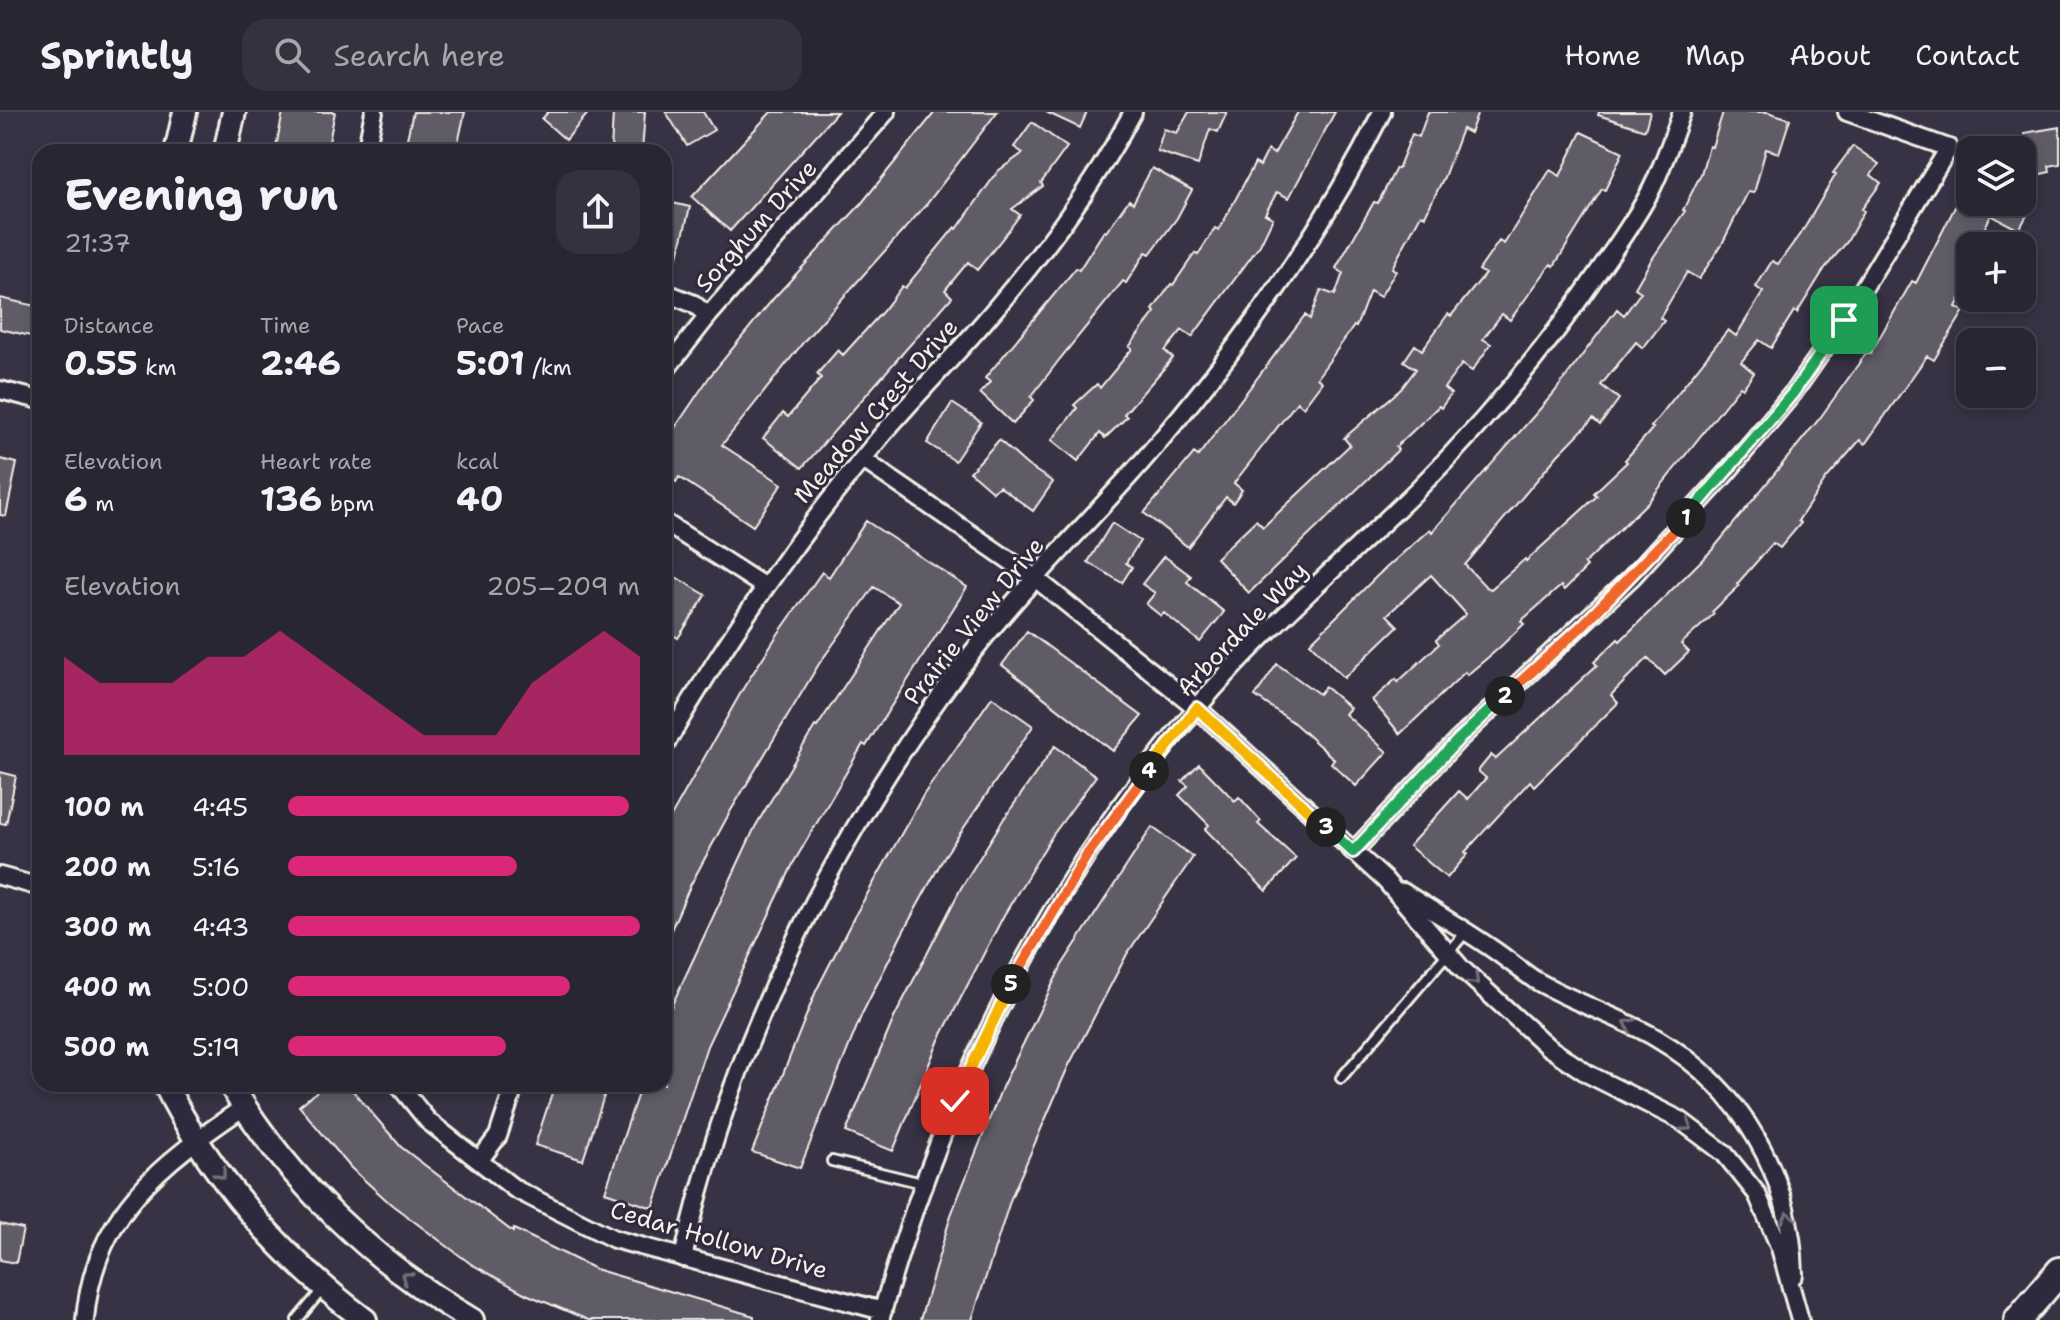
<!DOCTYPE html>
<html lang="en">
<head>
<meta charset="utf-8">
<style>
  body { margin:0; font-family:"Shantell Sans",sans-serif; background:#35323f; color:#f1f3f6; height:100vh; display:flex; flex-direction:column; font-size:30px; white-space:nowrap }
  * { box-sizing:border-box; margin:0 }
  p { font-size:26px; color:#a5a5ac }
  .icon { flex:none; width:44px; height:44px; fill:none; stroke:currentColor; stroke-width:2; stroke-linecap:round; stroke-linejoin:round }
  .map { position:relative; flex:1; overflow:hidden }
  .drawer { position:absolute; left:32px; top:32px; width:640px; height:948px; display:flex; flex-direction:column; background:#292633; border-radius:24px; box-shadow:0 4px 12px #0003,0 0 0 2px #45434e }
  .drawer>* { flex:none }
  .tools { position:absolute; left:1956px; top:24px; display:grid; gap:16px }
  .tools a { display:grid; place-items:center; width:80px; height:80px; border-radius:16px; background:#292633; box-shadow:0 4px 12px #0003,0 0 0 2px #45434e; font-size:40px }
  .pin { position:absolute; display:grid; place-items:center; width:68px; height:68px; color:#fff; margin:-34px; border-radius:16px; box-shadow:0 4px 12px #0006 }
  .km { position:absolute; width:40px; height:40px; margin:-20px; border-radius:50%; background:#222; color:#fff; font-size:22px; line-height:40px; text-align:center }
  .round { display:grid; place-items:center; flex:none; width:84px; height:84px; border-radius:24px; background:#35323f }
  .headline { display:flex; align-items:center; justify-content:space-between; height:136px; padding:0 32px }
  h1 { font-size:44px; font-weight:700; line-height:60px }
  .stats { display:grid; grid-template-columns:repeat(3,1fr); gap:12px; height:136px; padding:8px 32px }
  .stats div { display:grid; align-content:center }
  .stats b { font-size:34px; font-weight:700 }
  .stats small { font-size:22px; font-weight:400 }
  .stats p { font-size:22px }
  .chart { height:224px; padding:16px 32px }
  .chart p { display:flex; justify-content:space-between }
  .chart svg { width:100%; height:144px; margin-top:8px; fill:#db2777; opacity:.7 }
  ul { padding:0 32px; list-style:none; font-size:26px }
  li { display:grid; grid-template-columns:128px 96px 1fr; align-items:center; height:60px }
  li i { height:20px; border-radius:10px; background:#db2777 }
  header { display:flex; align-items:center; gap:48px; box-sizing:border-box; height:112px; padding:0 40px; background:#292633; border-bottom:2px solid #45434e }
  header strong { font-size:38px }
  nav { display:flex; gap:44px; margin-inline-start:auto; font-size:28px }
  .search { width:560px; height:72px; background:#35323f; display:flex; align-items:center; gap:20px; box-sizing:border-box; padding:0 28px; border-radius:24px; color:#a5a5ac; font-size:30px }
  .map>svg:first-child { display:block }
  .building { fill:#5f5c67; stroke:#f4f1e8; stroke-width:2 }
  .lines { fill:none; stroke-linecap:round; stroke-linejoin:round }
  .service-casing { stroke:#f4f1e8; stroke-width:14 }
  .minor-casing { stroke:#f4f1e8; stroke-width:22 }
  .secondary-casing { stroke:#f4f1e8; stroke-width:28 }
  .trunk-casing { stroke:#f4f1e8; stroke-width:32 }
  .service { stroke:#2f2a3d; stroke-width:8 }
  .minor { stroke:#2f2a3d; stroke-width:16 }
  .secondary { stroke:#2f2a3d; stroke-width:22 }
  .trunk { stroke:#2f2a3d; stroke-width:26 }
  .oneway { stroke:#747079 }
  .split-1-casing { stroke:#fff; stroke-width:16 }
  .split-2-casing { stroke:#fff; stroke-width:16 }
  .split-3-casing { stroke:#fff; stroke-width:16 }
  .split-4-casing { stroke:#fff; stroke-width:16 }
  .split-5-casing { stroke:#fff; stroke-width:16 }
  .split-6-casing { stroke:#fff; stroke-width:16 }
  .split-1 { stroke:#22a559; stroke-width:10 }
  .split-2 { stroke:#f0652b; stroke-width:10 }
  .split-3 { stroke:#22a559; stroke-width:10 }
  .split-4 { stroke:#f5b400; stroke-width:10 }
  .split-5 { stroke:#f0652b; stroke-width:10 }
  .split-6 { stroke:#f5b400; stroke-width:10 }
  .labels { text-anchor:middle; stroke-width:6; stroke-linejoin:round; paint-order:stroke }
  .street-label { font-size:24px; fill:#f4f1e8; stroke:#2f2a3d }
</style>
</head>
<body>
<header>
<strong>Sprintly</strong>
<div class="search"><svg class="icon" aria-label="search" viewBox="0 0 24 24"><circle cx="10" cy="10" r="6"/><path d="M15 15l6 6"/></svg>Search here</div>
<nav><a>Home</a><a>Map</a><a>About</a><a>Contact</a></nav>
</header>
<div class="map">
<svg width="2060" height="1208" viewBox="0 0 2060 1208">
  <rect width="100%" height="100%" fill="#373244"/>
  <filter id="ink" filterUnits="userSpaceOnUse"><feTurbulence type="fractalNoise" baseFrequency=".0125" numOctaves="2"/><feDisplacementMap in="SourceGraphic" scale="16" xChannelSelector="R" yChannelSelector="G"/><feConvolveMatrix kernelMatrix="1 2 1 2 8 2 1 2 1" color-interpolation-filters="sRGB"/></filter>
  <g filter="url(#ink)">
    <path class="building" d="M283,0H335L327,40H275Z
      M413,0H465L456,40H404Z
      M548,0H589L566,28L542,7Z
      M613,0H645L642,40H611Z
      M666,0H703L714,18L687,34Z
      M771,0H837L730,119L692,85Z
      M935,0H997L926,93L806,227L722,333L782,372L753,414L679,365L676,370L664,362V332L710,264L773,187L861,92Z
      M1046,0H1087L1080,16Z
      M1189,0H1227L1218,20L1210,17L1198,53L1157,39L1164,17L1177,21Z
      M1298,0H1335L1289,86L1277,80L1265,102L1273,106L1260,133L1192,225L1182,218L1165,239L1173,246L1124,302L1127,305L1105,326L1100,321L1078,349L1052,328L1077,296L1074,293L1097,272L1100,276L1132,237L1129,235L1155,200L1153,198L1171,172L1173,173L1195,141L1198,143L1215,116L1219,118L1255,51L1260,54L1268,38L1274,42Z
      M1428,0H1478L1470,21L1462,17L1444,65L1425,104L1421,102L1392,156L1396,159L1380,185L1370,179L1356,215L1354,214L1317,266L1322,270L1303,295L1297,290L1234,371L1242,378L1233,391L1226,385L1188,435L1144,401L1194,341L1198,344L1305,203L1310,207L1321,178L1335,183L1343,161L1336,156L1374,90L1378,91L1396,56L1398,57L1412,22L1419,25Z
      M1599,0H1650L1645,18L1598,3Z
      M1723,0H1768L1790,7L1779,41L1766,37L1754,81L1748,80L1722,132L1699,167L1687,160L1660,206L1664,209L1643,236L1636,230L1601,273L1619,287L1600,313L1593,307L1558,343L1465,453L1486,475L1491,477L1525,447L1526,449L1597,384L1594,381L1627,350L1625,348L1653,316L1651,315L1728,218L1736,224L1763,180L1756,175L1772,149L1778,152L1805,115L1836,62L1833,61L1853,34L1879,52L1871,63L1881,71L1862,97L1864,99L1847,130L1825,156L1797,201L1794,199L1771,236L1759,228L1741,250L1754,261L1743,276L1740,274L1649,389L1584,452L1587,455L1564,478L1561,474L1521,509L1524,512L1498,537L1467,563L1465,560L1400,622L1372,588L1396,567L1398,570L1439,532L1436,528L1466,502L1431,463L1387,503L1398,514L1344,566L1310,531L1377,464L1430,417L1432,420L1553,282L1617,197L1624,203L1641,180L1635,176L1650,150L1685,99L1683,98L1701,62L1709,34L1712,35Z
      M1032,10L1067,35L1041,71L1043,74L1012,97L1020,103L1002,127L977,158L968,150L945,178L952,185L802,356L763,326L783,301L788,305L821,266L817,262L838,238L843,243L883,199L902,174L905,176L955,115L957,117L998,59L1023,41L1014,35Z
      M2060,15V52L2049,54L2050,60L2031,64L2024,21Z
      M1581,20L1623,40L1605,78L1602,77L1554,154L1551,152L1510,208L1502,202L1483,227L1491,232L1472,259L1462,252L1444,276L1451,282L1441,296L1439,294L1396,335L1398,338L1249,481L1216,446L1256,408L1263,415L1350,333L1344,326L1401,277L1416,257L1404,249L1415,233L1422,238L1448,202L1451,204L1485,162L1479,158L1499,129L1504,132L1550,58L1560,64Z
      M1152,56L1192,78L1177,106L1150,142L1146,140L1126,171L1123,169L1059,248L1031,285L1034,288L1013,312L980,281L990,270L985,266L1076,156L1079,158L1104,119L1106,120L1129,88L1133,91Z
      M664,89L690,95L678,144L664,141Z
      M1965,90H2034L2019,118L1991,103L1976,134H1970V165L1956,195L1964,199L1934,248L1927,244L1865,332L1860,328L1826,367L1798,409L1801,411L1780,436L1773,431L1737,472L1739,474L1712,500L1714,502L1681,532L1689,540L1665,563L1648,546L1611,583L1618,591L1534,674L1530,669L1465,740L1468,742L1447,766L1409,734L1459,679L1468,687L1486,666L1478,659L1491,643L1496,647L1597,553L1594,550L1618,527L1620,529L1713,437L1820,306L1867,240L1870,242L1912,169L1916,171L1956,93L1972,100L1975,95Z
      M0,186L40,195L35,225L0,217Z
      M952,291L981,310L955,349L927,331Z
      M999,328L1027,353L1053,370L1033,399L999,374L993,380L970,360Z
      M0,347L17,351L6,404L0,403Z
      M866,409L967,475L883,607L866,634L863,632L794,750L707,934L653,1096L605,1080L641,972H664V910L755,715L815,614L817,615L899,491L874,475L819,552L730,700L691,772L664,834V717L744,575L778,522L822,460L829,465Z
      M1112,411L1140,429L1126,451L1132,455L1122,471L1088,450Z
      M1164,444L1191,464L1187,470L1224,500L1200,530L1164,501L1161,504L1146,492L1155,481L1142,472Z
      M664,458L706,483L678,526L664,517Z
      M1027,519L1142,604L1113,639L1002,553Z
      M1277,552L1319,582L1325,575L1350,596L1345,602L1387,640L1356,674L1331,651L1334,647L1294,611L1255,584Z
      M992,585L1033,614L944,745L903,820L862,902L800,1056L752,1040L816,879L853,807L924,682Z
      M1055,634L1096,664L1052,724L1004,803L939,928L893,1039L846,1020L894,906L961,776L1003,708Z
      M1199,652L1235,689L1239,685L1261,709L1258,712L1296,746L1266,779L1205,717L1209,713L1179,683L1188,674L1182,669Z
      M0,660L16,664L6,712L0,711Z
      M1152,715L1193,745L1127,842L1068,955L1011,1086L972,1208H920L951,1103L1003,973L1062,853Z
      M326,972H347L401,1035L513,1120L514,1117L595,1157L754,1204V1208H588L526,1182L471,1152L392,1093L351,1056L299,994Z
      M555,972H587L606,978L583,1048L535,1033Z
      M0,1112L23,1117L16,1151L0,1148Z"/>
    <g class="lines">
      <defs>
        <path id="service" d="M1341,966L1466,820
          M832,1049L922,1071
          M297,1208L322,1178"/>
        <path id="minor" d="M366,40L374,0
          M664,180L694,192L708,204
          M664,260L708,204L886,0
          M0,278L40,288
          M862,347L1035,466L1197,596L1385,768L1462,857L1548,935L1588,962L1680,1008L1724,1041L1757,1082L1780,1136L1800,1208
          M664,410L765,475
          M664,635C727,525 800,421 882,323C914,285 950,249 983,211C1040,145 1092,77 1133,0
          M1353,740L1457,629L1632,465L1728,359L1793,281L1844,208L1949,36L1847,0
          M0,764L40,775
          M1403,780C1432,799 1462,816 1491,836C1506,846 1520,858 1535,868C1574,891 1618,904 1656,926C1742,976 1792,1065 1794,1163
          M398,972L428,1009L515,1077L614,1127L883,1199
          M479,1049L498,1024L515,972
          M683,1146C730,934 830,733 959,558C1013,485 1079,421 1139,353C1233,245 1318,128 1382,0
          M85,1208C93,1102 163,1050 244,995
          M880,1208C947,966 1064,737 1236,552C1294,491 1357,437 1417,378C1485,310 1547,236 1601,156C1619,130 1638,104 1652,76C1664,51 1673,25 1682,0"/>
        <path id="secondary" d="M176,40L185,0
          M225,40L234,0
          M165,972C210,1064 283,1147 365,1208
          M230,972C289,1070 373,1150 472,1208"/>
        <path id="trunk" d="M2018,1208L2060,1159"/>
      </defs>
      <use href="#service" class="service-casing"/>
      <use href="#minor" class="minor-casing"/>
      <use href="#secondary" class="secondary-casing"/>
      <use href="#trunk" class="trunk-casing"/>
      <use href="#service" class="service"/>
      <use href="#minor" class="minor"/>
      <use href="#secondary" class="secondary"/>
      <use href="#trunk" class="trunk"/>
    </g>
    <defs><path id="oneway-chevron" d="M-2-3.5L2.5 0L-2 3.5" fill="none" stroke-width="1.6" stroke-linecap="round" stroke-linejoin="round" transform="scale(2)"/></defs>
    <g class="oneway">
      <use href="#oneway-chevron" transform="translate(1474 868) rotate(44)"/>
      <use href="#oneway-chevron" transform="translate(1629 912) rotate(-153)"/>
      <use href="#oneway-chevron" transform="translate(1687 1014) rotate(35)"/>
      <use href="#oneway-chevron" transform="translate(221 1062) rotate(54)"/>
      <use href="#oneway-chevron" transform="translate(1788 1105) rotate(-103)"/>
      <use href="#oneway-chevron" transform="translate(406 1165) rotate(-143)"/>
    </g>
  </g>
  <g class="lines" filter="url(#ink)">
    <defs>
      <path id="split-1" d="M1686,406L1793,281L1844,208"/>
      <path id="split-2" d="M1505,584L1583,513L1686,406"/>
      <path id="split-3" d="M1326,715L1353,740L1457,629L1505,584"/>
      <path id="split-4" d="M1149,659L1197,596L1326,715"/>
      <path id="split-5" d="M1011,872L1087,743L1149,659"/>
      <path id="split-6" d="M955,989L1011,872"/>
    </defs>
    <use href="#split-1" class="split-1-casing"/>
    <use href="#split-2" class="split-2-casing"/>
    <use href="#split-3" class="split-3-casing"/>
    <use href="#split-4" class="split-4-casing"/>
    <use href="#split-5" class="split-5-casing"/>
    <use href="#split-6" class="split-6-casing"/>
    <use href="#split-1" class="split-1"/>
    <use href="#split-2" class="split-2"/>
    <use href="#split-3" class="split-3"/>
    <use href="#split-4" class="split-4"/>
    <use href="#split-5" class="split-5"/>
    <use href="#split-6" class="split-6"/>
  </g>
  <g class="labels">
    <g class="street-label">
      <text transform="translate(756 114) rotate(-48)" y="8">Sorghum Drive</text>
      <text transform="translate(876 299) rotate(-49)" y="8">Meadow Crest Drive</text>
      <text transform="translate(974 509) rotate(-51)" y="8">Prairie View Drive</text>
      <text transform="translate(1242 517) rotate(-46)" y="8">Arbordale Way</text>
      <text transform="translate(719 1128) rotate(16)" y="8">Cedar Hollow Drive</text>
    </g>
  </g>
</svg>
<div class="tools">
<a><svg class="icon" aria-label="layers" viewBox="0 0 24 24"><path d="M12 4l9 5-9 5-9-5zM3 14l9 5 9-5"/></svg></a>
<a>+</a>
<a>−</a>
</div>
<div class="pin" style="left:1844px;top:208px;background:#1e9e55"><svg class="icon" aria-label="arrive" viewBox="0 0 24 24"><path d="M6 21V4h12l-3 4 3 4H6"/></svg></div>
<div class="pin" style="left:955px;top:989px;background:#d93025"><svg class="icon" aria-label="check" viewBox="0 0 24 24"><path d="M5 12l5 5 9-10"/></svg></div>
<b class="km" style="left:1686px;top:406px">1</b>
<b class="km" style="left:1505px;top:584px">2</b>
<b class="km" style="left:1326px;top:715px">3</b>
<b class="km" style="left:1149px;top:659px">4</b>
<b class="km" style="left:1011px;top:872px">5</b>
<section class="drawer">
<div class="headline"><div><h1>Evening run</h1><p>21:37</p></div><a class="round"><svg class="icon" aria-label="share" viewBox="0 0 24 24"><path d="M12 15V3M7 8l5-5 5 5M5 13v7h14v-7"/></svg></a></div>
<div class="stats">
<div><p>Distance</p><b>0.55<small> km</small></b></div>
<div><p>Time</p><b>2:46</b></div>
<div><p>Pace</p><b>5:01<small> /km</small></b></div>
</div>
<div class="stats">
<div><p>Elevation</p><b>6<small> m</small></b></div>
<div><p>Heart rate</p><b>136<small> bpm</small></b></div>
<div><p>kcal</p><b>40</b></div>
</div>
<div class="chart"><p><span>Elevation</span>205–209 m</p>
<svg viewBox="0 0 160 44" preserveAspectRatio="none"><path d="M0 44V14L10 22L20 22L30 22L40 14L50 14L60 6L70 14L80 22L90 30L100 38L110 38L120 38L130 22L140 14L150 6L160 14V44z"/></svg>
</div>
<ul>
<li><b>100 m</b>4:45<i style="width:97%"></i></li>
<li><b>200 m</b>5:16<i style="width:65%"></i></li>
<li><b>300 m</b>4:43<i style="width:100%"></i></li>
<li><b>400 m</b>5:00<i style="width:80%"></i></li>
<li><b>500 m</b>5:19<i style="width:62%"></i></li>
</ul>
</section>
</div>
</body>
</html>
